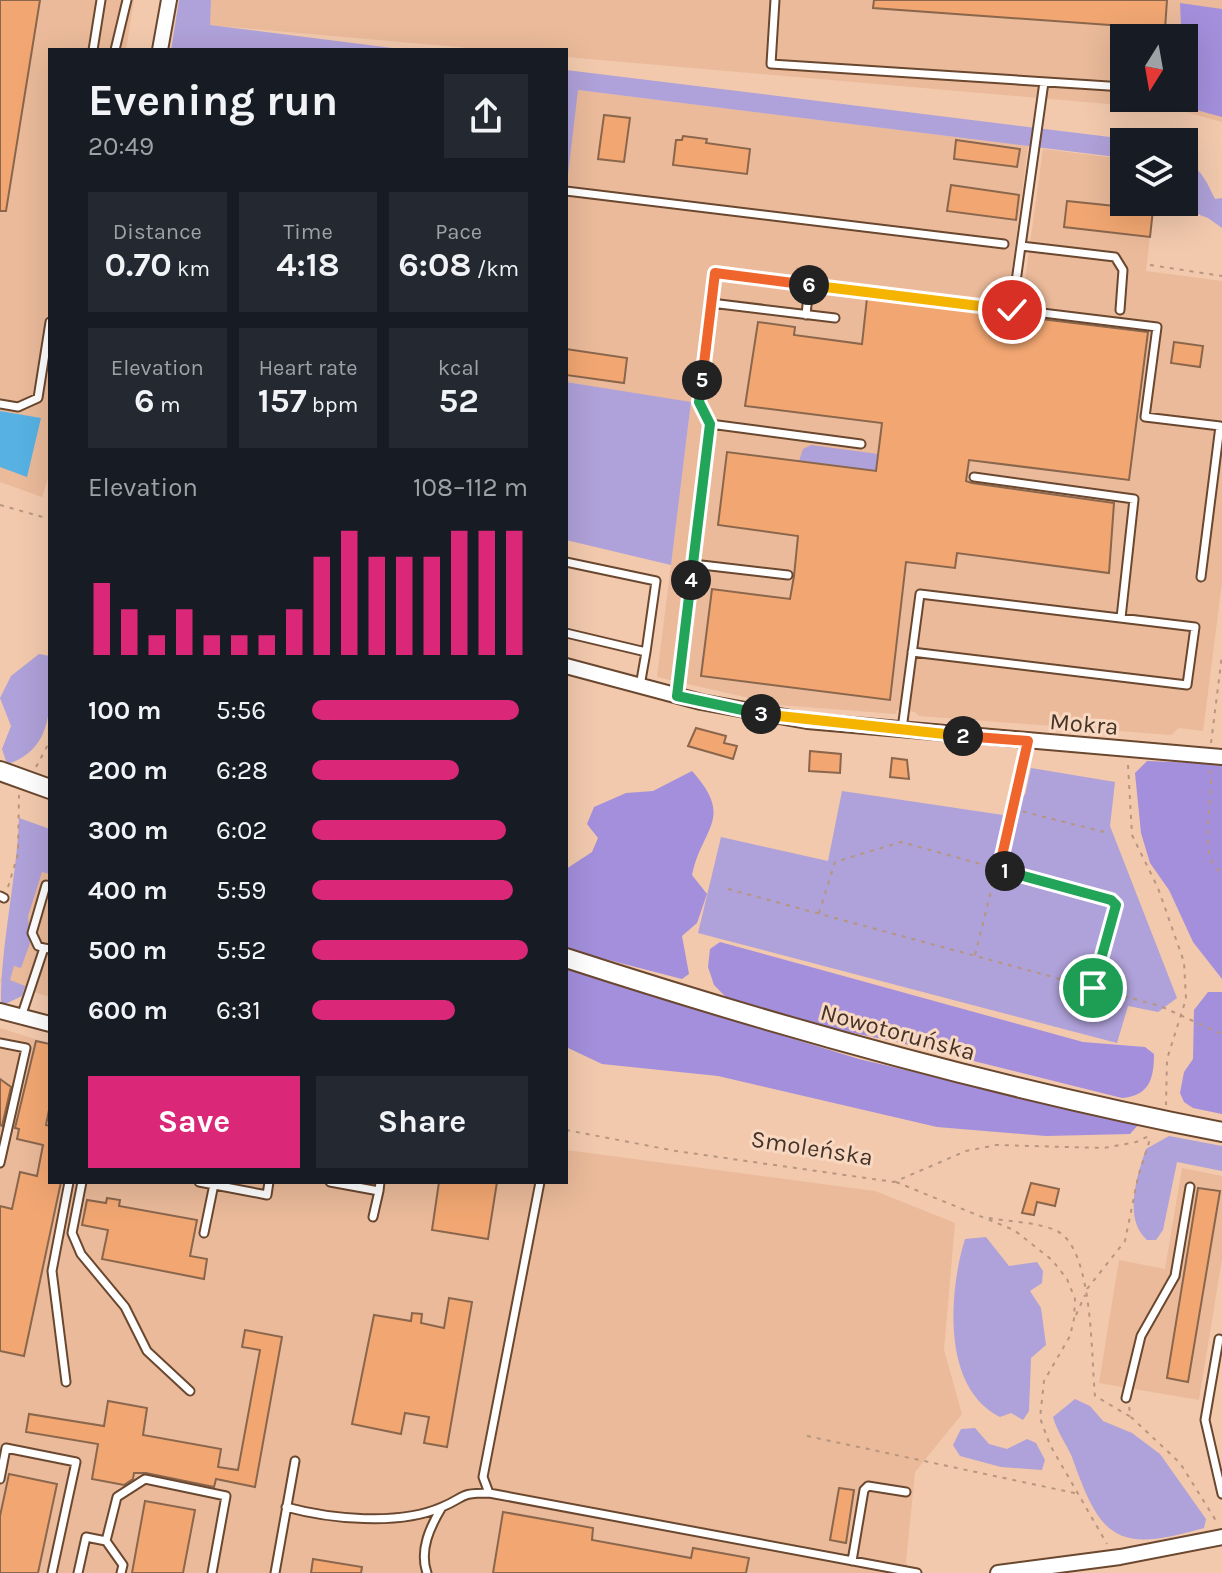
<!DOCTYPE html>
<html lang="en">
<head>
<meta charset="utf-8">
<style>
  body { margin:0; font-family:Karla,sans-serif; background:#242831; color:#f1f3f6; height:100vh; display:flex; flex-direction:column; font-size:30px; white-space:nowrap }
  * { box-sizing:border-box; margin:0 }
  p { font-size:26px; color:#9ea1a6 }
  .icon { flex:none; width:44px; height:44px; fill:none; stroke:currentColor; stroke-width:2; stroke-linecap:round; stroke-linejoin:round }
  .map { position:relative; flex:1; overflow:hidden }
  .drawer { position:absolute; left:48px; top:48px; width:520px; height:1136px; display:flex; flex-direction:column; background:#171b24; border-radius:0px; box-shadow:0 8px 32px #0002 }
  .drawer>* { flex:none }
  .needle { width:52px; rotate:191deg }
  .controls { position:absolute; left:1110px; top:24px; display:grid; gap:16px }
  .controls a { display:grid; place-items:center; width:88px; height:88px; border-radius:0px; background:#171b24; box-shadow:0 8px 32px #0002; font-size:40px }
  .pin { position:absolute; display:grid; place-items:center; width:68px; height:68px; color:#fff; margin:-34px; border:4px solid #fff; border-radius:50%; box-shadow:0 2px 8px #0007 }
  .km { position:absolute; width:40px; height:40px; margin:-20px; border-radius:50%; background:#222; color:#fff; font-size:22px; line-height:40px; text-align:center }
  .round { display:grid; place-items:center; flex:none; width:84px; height:84px; border-radius:0px; background:#242831 }
  .head { display:flex; align-items:center; justify-content:space-between; height:136px; padding:0 40px }
  h1 { font-size:44px; font-weight:700; line-height:60px }
  .stats { display:grid; grid-template-columns:repeat(3,1fr); gap:12px; height:136px; padding:8px 40px }
  .stats div { display:grid; align-content:center; border-radius:0px; background:#242831; text-align:center }
  .stats b { font-size:34px; font-weight:700 }
  .stats small { font-size:22px; font-weight:400 }
  .stats p { font-size:22px }
  .chart { height:224px; padding:16px 40px }
  .chart p { display:flex; justify-content:space-between }
  .chart svg { width:100%; height:144px; margin-top:8px; stroke:#db2777; stroke-width:6 }
  .button { display:flex; gap:16px; margin-top:auto; padding:16px 40px }
  .button a { flex:1; height:92px; border-radius:0px; background:#db2777; color:#fff; font-size:32px; font-weight:700; line-height:92px; text-align:center }
  .button a+a { background:#242831; color:#f1f3f6 }
  ul { padding:0 40px; list-style:none; font-size:26px }
  li { display:grid; grid-template-columns:128px 96px 1fr; align-items:center; height:60px }
  li i { height:20px; border-radius:10px; background:#db2777 }
  .map>svg:first-child { display:block }
  .built { fill:#eaba9a; fill-rule:evenodd }
  .green { fill:#afa1d9 }
  .forest { fill:#a38fdc }
  .water { fill:#57b1e3 }
  .building { fill:#f2a772; stroke:#8a664d; stroke-width:2 }
  .lines { fill:none; stroke-linecap:round; stroke-linejoin:round }
  .service-casing { stroke:#6a472f; stroke-width:11 }
  .minor-casing { stroke:#6a472f; stroke-width:18 }
  .secondary-casing { stroke:#6a472f; stroke-width:22 }
  .path { stroke:#b79680; stroke-width:2; stroke-dasharray:4 6; stroke-linecap:butt }
  .service { stroke:#fff; stroke-width:7 }
  .minor { stroke:#fff; stroke-width:14 }
  .secondary { stroke:#fff; stroke-width:18 }
  .split-1-casing { stroke:#fff; stroke-width:16 }
  .split-2-casing { stroke:#fff; stroke-width:16 }
  .split-3-casing { stroke:#fff; stroke-width:16 }
  .split-4-casing { stroke:#fff; stroke-width:16 }
  .split-5-casing { stroke:#fff; stroke-width:16 }
  .split-6-casing { stroke:#fff; stroke-width:16 }
  .split-7-casing { stroke:#fff; stroke-width:16 }
  .split-1 { stroke:#22a559; stroke-width:10 }
  .split-2 { stroke:#f0652b; stroke-width:10 }
  .split-3 { stroke:#f5b400; stroke-width:10 }
  .split-4 { stroke:#22a559; stroke-width:10 }
  .split-5 { stroke:#22a559; stroke-width:10 }
  .split-6 { stroke:#f0652b; stroke-width:10 }
  .split-7 { stroke:#f5b400; stroke-width:10 }
  .labels { text-anchor:middle; stroke-width:6; stroke-linejoin:round; paint-order:stroke }
  .street-label { font-size:24px; fill:#443429; stroke:#f9d8c1 }
</style>
</head>
<body>
<div class="map">
<svg width="1222" height="1573" viewBox="0 0 1222 1573">
  <rect width="100%" height="100%" fill="#f2c9ad"/>
  <path class="built" d="M0,0H134L126,50H50V472L42,497L0,482Z
    M211,0H1222V122L1178,110L566,57V50H491L209,25ZM1124,38H1184V98H1124Z
    M577,90L1028,146L1009,293L1002,299L1022,302L1043,149L1124,159V202H1154L1146,271L1222,281V583L1203,731L1179,728L1171,735L919,716L915,712L897,710L896,714L779,705L657,677L691,403L566,382V188Z
    M50,832V997L0,982Z
    M0,1028L50,1044V1182H566V1150L875,1191L955,1223L944,1350L962,1414L915,1472L906,1562L910,1573H0Z
    M1182,1168L1222,1176V1259L1199,1400L1099,1383L1119,1260L1165,1269Z"/>
  <path class="green" d="M179,0H211L210,25L408,50H171Z
    M566,70L1151,142H1124V158L578,90L567,183Z
    M1184,163C1201,166 1208,185 1215,199L1222,198V228L1208,218L1173,205V202H1184Z
    M566,382L691,402L671,565L566,540Z
    M811,445L878,454L876,471L799,461L803,449Z
    M39,654L50,656C50,698 57,749 7,764L2,749L11,726L0,698L11,676Z
    M1031,768L1115,782L1110,826L1177,998L1158,1012L1128,1006L1117,1043L698,933L721,837L828,861L842,791L1003,815L1009,792L1025,795Z
    M19,818L50,829V874L42,872L28,916L30,943L21,968L14,966L10,980L25,986L22,996L1,1006C0,949 17,877 19,818Z
    M1169,1136L1222,1146V1171L1177,1162L1163,1230L1156,1240H1147C1123,1219 1137,1175 1146,1149Z
    M986,1237L1009,1266L1037,1262L1043,1271L1042,1283L1030,1291L1041,1308L1046,1345L1031,1358L1029,1411L1023,1420L1011,1413L1000,1417C941,1388 949,1291 965,1239Z
    M1075,1399L1090,1406L1103,1421L1132,1433L1160,1454L1206,1519L1204,1528C1117,1553 1101,1540 1072,1457C1066,1443 1057,1432 1053,1417Z
    M975,1428L989,1444L1007,1449L1027,1439L1036,1443L1045,1460L1042,1470L1001,1467L960,1456L953,1445L961,1429Z"/>
  <path class="forest" d="M1180,3L1222,9V117L1178,105L1179,98H1184Z
    M1147,761L1222,764V979L1193,942L1169,890L1150,863L1141,833L1135,773Z
    M692,771C735,819 702,827 692,875L707,894L697,923L682,936L689,974L682,979L566,949V869L592,852L598,838L587,824L594,807L626,793L653,791Z
    M720,942L1083,1042L1145,1047L1154,1054C1154,1079 1149,1096 1122,1098L897,1042L805,1023L726,997L714,985L708,967L710,949Z
    M566,969L859,1059L1138,1125L1130,1134L1046,1136L937,1127L718,1076L602,1064L566,1047Z
    M1208,992H1222V1114L1193,1108L1184,1102L1180,1093L1184,1072L1193,1059L1194,1010Z"/>
  <path class="water" d="M0,411L41,418L27,477L0,467Z"/>
  <path class="building" d="M0,0H40L6,211H0Z
    M874,0H1167L1165,29L873,8Z
    M604,115L630,118L624,162L598,159Z
    M683,136L707,139L706,143L750,149L747,174L673,165L676,140H682Z
    M956,140L1020,149L1017,167L954,159Z
    M951,185L1019,195L1016,220L947,211Z
    M1067,201L1153,210L1150,237L1064,227Z
    M867,298L1148,332L1129,480L969,460L966,481L972,483L1114,503L1109,573L957,553L955,568L906,562L890,700L701,676L712,589L790,599L794,576L798,536L718,525L727,452L876,471L882,423L745,406L758,322L795,327L794,335L862,344Z
    M1174,342L1203,346L1200,367L1171,363Z
    M566,349L627,358L624,383L566,375Z
    M696,728L726,736L724,743L737,746L733,759L688,746Z
    M810,751L841,754L840,773L809,771Z
    M892,758L907,760L909,779L890,777Z
    M36,1041L50,1044V1105L46,1125L50,1126V1182H61L24,1356L0,1351V1206L12,1209L20,1172L37,1176L43,1145L17,1139L19,1129L15,1128Z
    M0,1079L11,1087L2,1126L0,1125Z
    M439,1182H497L488,1239L432,1230Z
    M1031,1183L1059,1189L1055,1206L1037,1202L1034,1215L1022,1213Z
    M1198,1188L1220,1191L1188,1382L1167,1378Z
    M107,1198L120,1200L119,1206L197,1220L190,1256L207,1259L204,1279L102,1259L108,1230L82,1225L87,1200L106,1203Z
    M449,1298L472,1302L447,1447L424,1443L429,1417L405,1413L401,1434L352,1424L374,1315L411,1321L412,1313L422,1314L421,1323L444,1328Z
    M245,1330L282,1337L255,1487L216,1479L214,1487L146,1473H134L133,1479L124,1485L92,1479L98,1444L26,1432L29,1414L104,1426L108,1401L147,1408L143,1435L221,1449L218,1467L238,1470L260,1350L242,1347Z
    M9,1474L57,1484L38,1573H0V1516Z
    M839,1488L854,1490L846,1543L830,1540Z
    M145,1501L195,1510L183,1573H132Z
    M503,1512L593,1528L592,1540L691,1558L693,1548L749,1558L746,1573H493Z
    M313,1559L362,1567L361,1573H311Z"/>
  <g class="lines">
    <defs>
      <path id="service" d="M775,0L771,64L1124,87
        M93,50L101,0
        M115,50L127,0
        M566,191L1004,244
        M1021,246L1115,257L1123,270L1120,310
        M711,303L715,273L1157,327L1145,417L1220,426L1201,577
        M1012,310L1044,82
        M806,315L809,285
        M0,404L18,407L38,398L50,322
        M710,424L699,402L711,303L835,318
        M974,477L1134,499L1121,618
        M566,562L656,581L646,652
        M693,564L788,575
        M566,633L646,652L640,686
        M677,696L710,424L861,444
        M902,729L920,594L1195,627L1187,685L912,652
        M0,896L4,898
        M44,948L38,946L32,933L46,885L50,886
        M21,1017L44,948L50,949
        M0,1043L26,1048L0,1163
        M82,1182L72,1233L81,1254L125,1307L147,1351L190,1391
        M199,1182L267,1195L269,1182
        M330,1182L379,1191L380,1182
        M540,1182L483,1477L489,1493L917,1573
        M373,1217L379,1191
        M204,1233L214,1184
        M1219,1339L1205,1420L1222,1494
        M66,1382L52,1271L69,1182
        M1126,1398L1141,1336L1175,1276L1190,1187
        M0,1479L6,1448L76,1462L52,1573
        M286,1507C330,1519 399,1526 442,1507C466,1497 458,1493 489,1493
        M852,1561L864,1490L868,1486L906,1492
        M78,1573L86,1537L106,1541
        M121,1573L123,1565L106,1541L117,1497L145,1479L226,1496L212,1573
        M275,1573L295,1461
        M427,1573C419,1550 430,1527 442,1507"/>
      <path id="minor" d="M160,50L169,0
        M566,666L701,702L807,721L1222,757
        M0,1011L50,1024
        M998,1573L1120,1557L1222,1537"/>
      <path id="secondary" d="M0,771L50,789
        M566,958C782,1028 999,1089 1222,1132"/>
    </defs>
    <use href="#service" class="service-casing"/>
    <use href="#minor" class="minor-casing"/>
    <use href="#secondary" class="secondary-casing"/>
    <path class="path" d="M1150,265L1222,276
      M0,505L50,519
      M1211,743L1222,655
      M1128,765L1132,835L1158,888L1184,962L1186,999L1167,1059L1166,1105
      M36,767L50,741
      M1210,770C1215,799 1195,858 1222,873
      M1013,809L1104,832
      M8,887L18,854L19,795
      M728,889L1160,1006L1222,1034
      M819,913L835,862L901,842L1111,900L1116,905L1093,988
      M975,955L1025,756
      M566,1130L676,1151L894,1182L966,1151L996,1145L1104,1148L1136,1142L1151,1135
      M896,1182L1014,1230L1052,1260L1067,1279L1075,1299L1074,1319L1070,1336L1044,1381L1040,1418L1050,1445L1107,1544
      M989,1218C1010,1222 1038,1222 1057,1231C1094,1249 1091,1360 1095,1396L1131,1417
      M1087,1289L1125,1241L1138,1177L1151,1136
      M1076,1315L1085,1295
      M1129,1407L1131,1417L1180,1463L1218,1524
      M807,1436L1079,1494"/>
    <use href="#service" class="service"/>
    <use href="#minor" class="minor"/>
    <use href="#secondary" class="secondary"/>
  </g>
  <g class="lines">
    <defs>
      <path id="split-1" d="M1005,871L1111,900L1116,905L1093,988"/>
      <path id="split-2" d="M963,736L1028,741L999,869L1005,871"/>
      <path id="split-3" d="M761,714L963,736"/>
      <path id="split-4" d="M691,580L677,696L761,714"/>
      <path id="split-5" d="M691,580L710,424L699,402L702,380"/>
      <path id="split-6" d="M702,380L715,273L809,285"/>
      <path id="split-7" d="M809,285L1012,310"/>
    </defs>
    <use href="#split-1" class="split-1-casing"/>
    <use href="#split-2" class="split-2-casing"/>
    <use href="#split-3" class="split-3-casing"/>
    <use href="#split-4" class="split-4-casing"/>
    <use href="#split-5" class="split-5-casing"/>
    <use href="#split-6" class="split-6-casing"/>
    <use href="#split-7" class="split-7-casing"/>
    <use href="#split-1" class="split-1"/>
    <use href="#split-2" class="split-2"/>
    <use href="#split-3" class="split-3"/>
    <use href="#split-4" class="split-4"/>
    <use href="#split-5" class="split-5"/>
    <use href="#split-6" class="split-6"/>
    <use href="#split-7" class="split-7"/>
  </g>
  <g class="labels">
    <g class="street-label">
      <text transform="translate(1084 724) rotate(5)" y="8">Mokra</text>
      <text transform="translate(898 1032) rotate(15)" y="8">Nowotoruńska</text>
      <text transform="translate(812 1148) rotate(9)" y="8">Smoleńska</text>
    </g>
  </g>
</svg>
<div class="controls">
<a><svg class="needle" viewBox="-14 -14 28 28"><path d="M0-13l5 13h-10z" fill="#e53935"/><path d="M0 13l5-13h-10z" fill="#9ea1a6"/></svg></a>
<a><svg class="icon" aria-label="layers" viewBox="0 0 24 24"><path d="M12 4l9 5-9 5-9-5zM3 14l9 5 9-5"/></svg></a>
</div>
<div class="pin" style="left:1093px;top:988px;background:#1e9e55"><svg class="icon" aria-label="arrive" viewBox="0 0 24 24"><path d="M6 21V4h12l-3 4 3 4H6"/></svg></div>
<div class="pin" style="left:1012px;top:310px;background:#d93025"><svg class="icon" aria-label="check" viewBox="0 0 24 24"><path d="M5 12l5 5 9-10"/></svg></div>
<b class="km" style="left:1005px;top:871px">1</b>
<b class="km" style="left:963px;top:736px">2</b>
<b class="km" style="left:761px;top:714px">3</b>
<b class="km" style="left:691px;top:580px">4</b>
<b class="km" style="left:702px;top:380px">5</b>
<b class="km" style="left:809px;top:285px">6</b>
<section class="drawer">
<div class="head"><div><h1>Evening run</h1><p>20:49</p></div><a class="round"><svg class="icon" aria-label="share" viewBox="0 0 24 24"><path d="M12 15V3M7 8l5-5 5 5M5 13v7h14v-7"/></svg></a></div>
<div class="stats">
<div><p>Distance</p><b>0.70<small> km</small></b></div>
<div><p>Time</p><b>4:18</b></div>
<div><p>Pace</p><b>6:08<small> /km</small></b></div>
</div>
<div class="stats">
<div><p>Elevation</p><b>6<small> m</small></b></div>
<div><p>Heart rate</p><b>157<small> bpm</small></b></div>
<div><p>kcal</p><b>52</b></div>
</div>
<div class="chart"><p><span>Elevation</span>108–112 m</p>
<svg viewBox="0 0 160 44" preserveAspectRatio="none"><path d="M5 44V22M15 44V30M25 44V38M35 44V30M45 44V38M55 44V38M65 44V38M75 44V30M85 44V14M95 44V6M105 44V14M115 44V14M125 44V14M135 44V6M145 44V6M155 44V6"/></svg>
</div>
<ul>
<li><b>100 m</b>5:56<i style="width:96%"></i></li>
<li><b>200 m</b>6:28<i style="width:68%"></i></li>
<li><b>300 m</b>6:02<i style="width:90%"></i></li>
<li><b>400 m</b>5:59<i style="width:93%"></i></li>
<li><b>500 m</b>5:52<i style="width:100%"></i></li>
<li><b>600 m</b>6:31<i style="width:66%"></i></li>
</ul>
<div class="button"><a>Save</a><a>Share</a></div>
</section>
</div>
</body>
</html>
